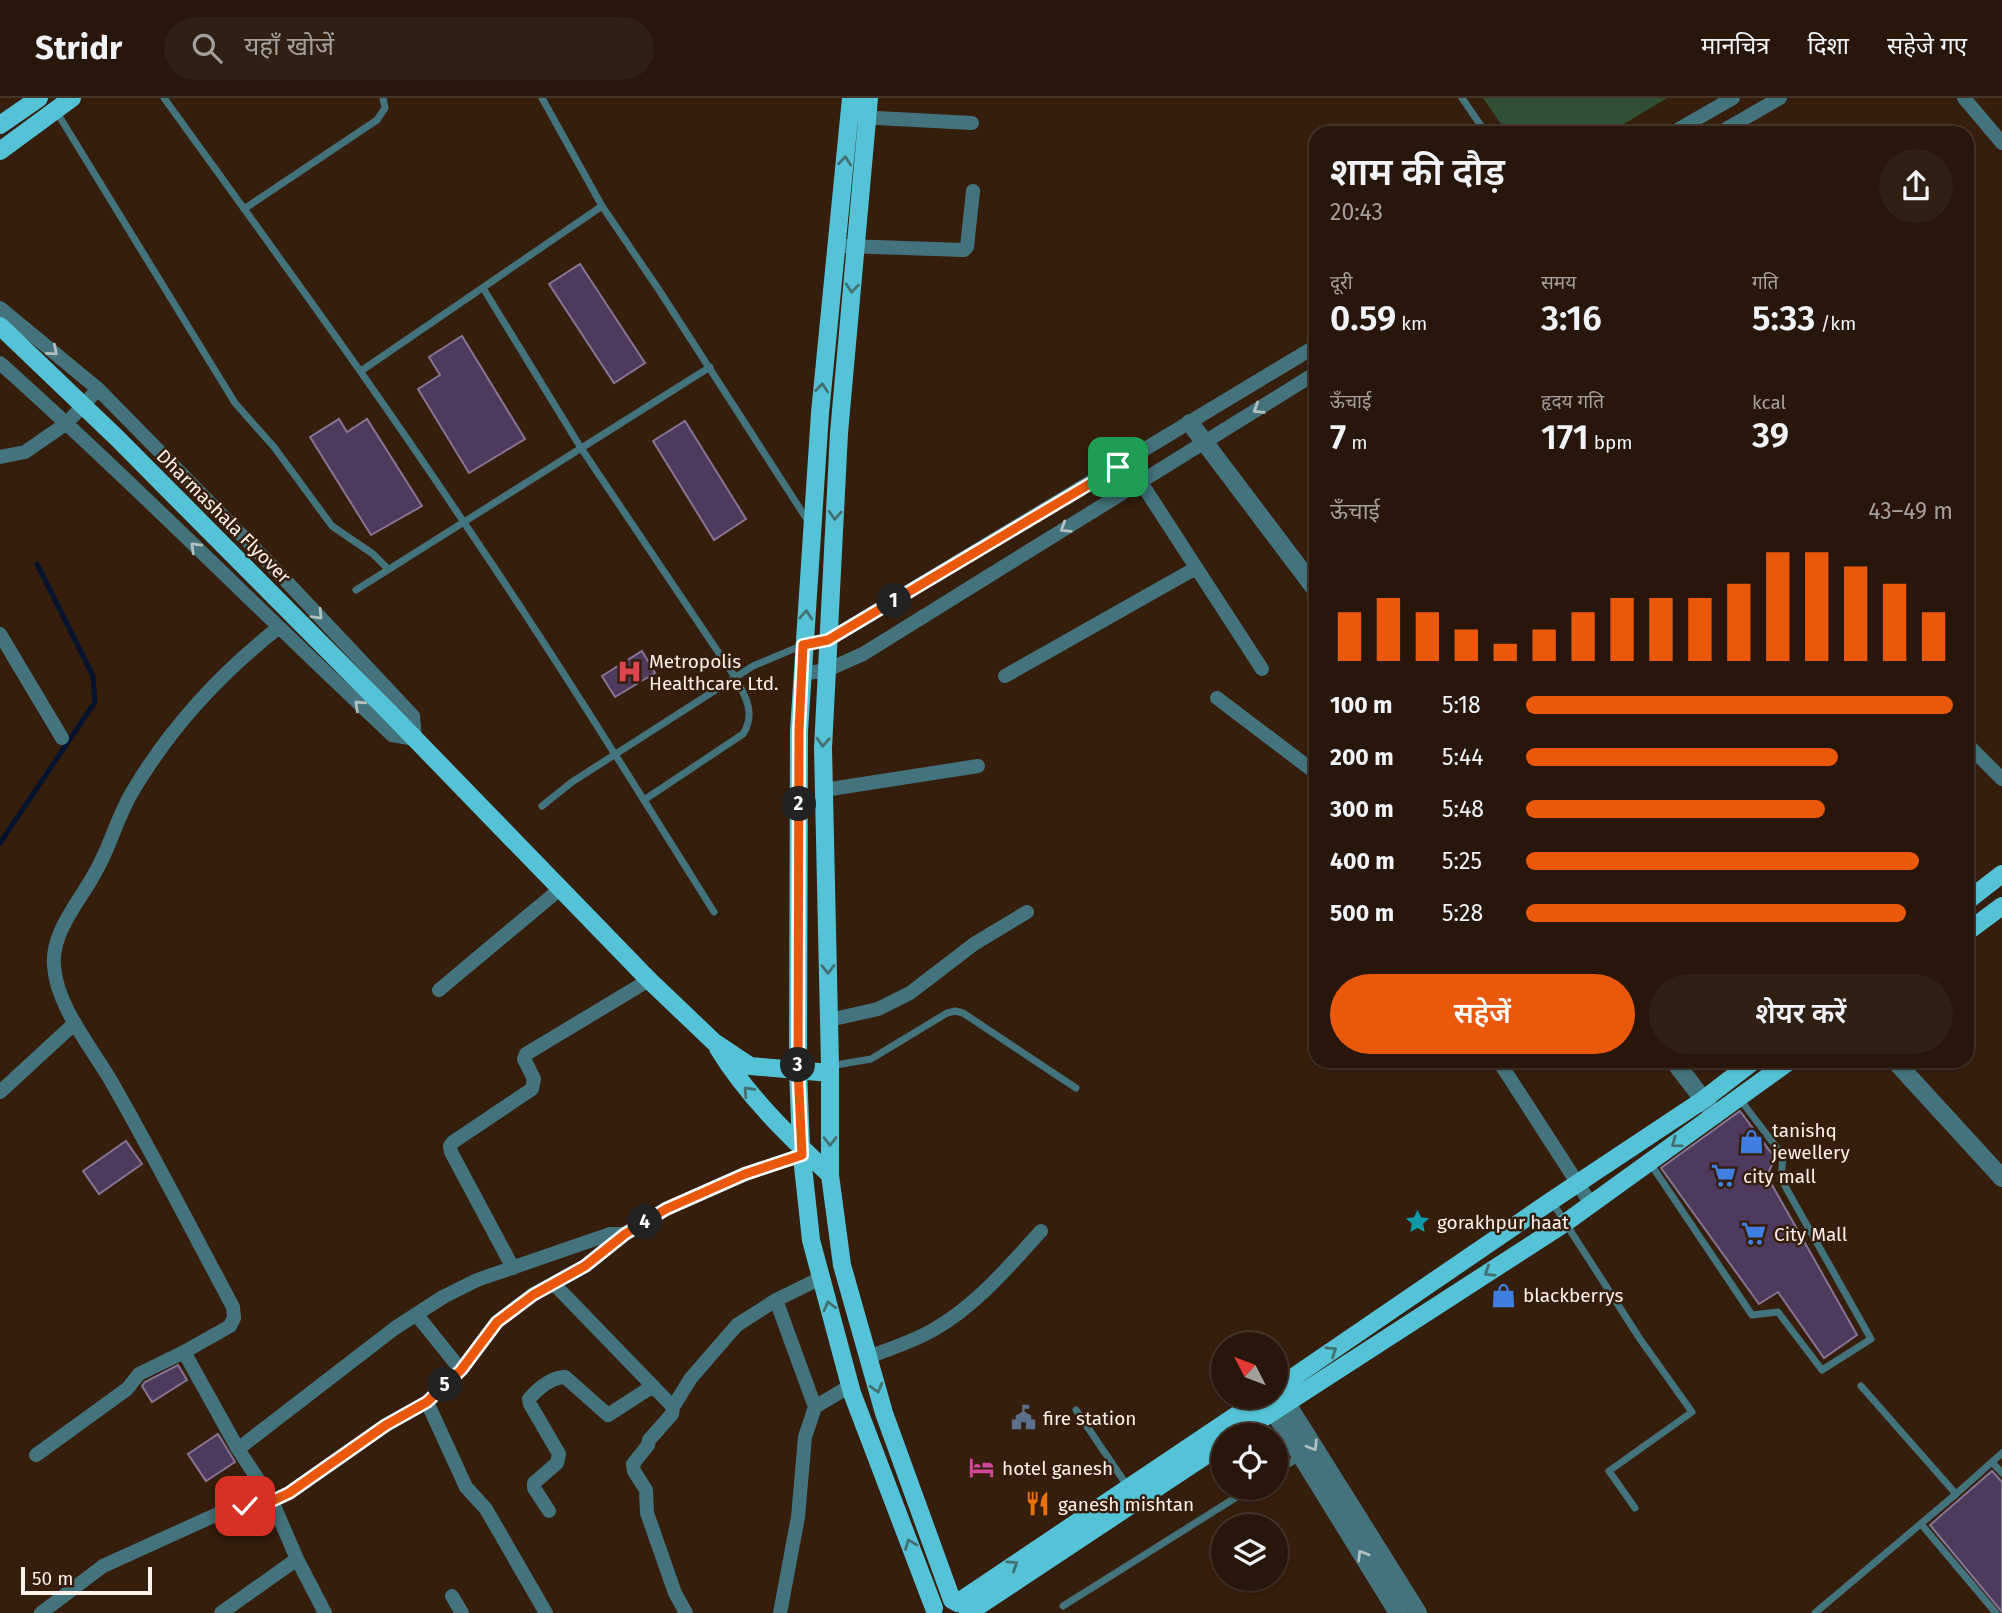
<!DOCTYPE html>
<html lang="hi">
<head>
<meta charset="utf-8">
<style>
  body { margin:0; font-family:"Fira Sans","Noto Sans Devanagari",sans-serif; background:#301f13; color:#f1f3f6; height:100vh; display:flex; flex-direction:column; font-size:26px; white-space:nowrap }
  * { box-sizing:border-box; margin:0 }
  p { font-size:23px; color:#a59f9c }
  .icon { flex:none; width:38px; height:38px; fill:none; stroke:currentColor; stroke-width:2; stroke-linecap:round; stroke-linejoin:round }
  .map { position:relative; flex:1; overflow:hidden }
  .side { position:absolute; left:1309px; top:28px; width:665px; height:942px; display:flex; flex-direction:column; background:#28160a; border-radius:21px; box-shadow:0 2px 5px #0004,0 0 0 2px #44352b }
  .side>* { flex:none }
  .needle { width:46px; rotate:312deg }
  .tools { position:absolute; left:1211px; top:1234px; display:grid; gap:14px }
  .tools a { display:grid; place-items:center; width:77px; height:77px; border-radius:50%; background:#28160a; box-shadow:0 2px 5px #0004,0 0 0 2px #44352b; font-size:35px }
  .scale { position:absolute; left:21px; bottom:18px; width:131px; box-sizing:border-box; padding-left:7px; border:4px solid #fdf2ec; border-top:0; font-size:19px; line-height:24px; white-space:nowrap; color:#fdf2ec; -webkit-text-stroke:5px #361e0d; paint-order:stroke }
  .pin { position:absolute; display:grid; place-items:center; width:60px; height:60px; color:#fff; margin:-30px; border-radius:14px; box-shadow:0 4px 10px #0006 }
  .km { position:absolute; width:35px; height:35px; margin:-18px; border-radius:50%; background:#222; color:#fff; font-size:19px; line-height:35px; text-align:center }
  .round { display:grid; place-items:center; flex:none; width:74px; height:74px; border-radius:37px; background:#301f13 }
  .head { display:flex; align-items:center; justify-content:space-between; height:119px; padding:0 21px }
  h1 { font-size:38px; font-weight:600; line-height:52px }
  .stats { display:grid; grid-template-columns:repeat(3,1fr); gap:10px; height:119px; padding:7px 21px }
  .stats div { display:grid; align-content:center }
  .stats b { font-size:35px; font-weight:600 }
  .stats small { font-size:19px; font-weight:400 }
  .stats p { font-size:19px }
  .chart { height:196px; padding:14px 21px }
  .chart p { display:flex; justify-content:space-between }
  .chart svg { width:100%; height:126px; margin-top:7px; stroke:#ea580c; stroke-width:6 }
  .cta { display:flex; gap:14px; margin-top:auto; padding:14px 21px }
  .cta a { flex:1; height:80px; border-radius:42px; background:#ea580c; color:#fff; font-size:28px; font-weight:600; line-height:80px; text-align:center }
  .cta a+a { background:#301f13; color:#f1f3f6 }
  ul { padding:0 21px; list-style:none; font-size:23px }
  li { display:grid; grid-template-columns:112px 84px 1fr; align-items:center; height:52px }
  li i { height:18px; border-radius:9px; background:#ea580c }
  header { display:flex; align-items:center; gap:42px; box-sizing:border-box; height:98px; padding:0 35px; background:#28160a; border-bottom:2px solid #44352b }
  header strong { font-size:33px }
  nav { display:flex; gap:38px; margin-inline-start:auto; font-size:24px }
  .search { width:490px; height:63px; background:#301f13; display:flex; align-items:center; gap:18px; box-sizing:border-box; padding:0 24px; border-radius:38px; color:#a59f9c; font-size:26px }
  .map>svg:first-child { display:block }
  .green { fill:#315033 }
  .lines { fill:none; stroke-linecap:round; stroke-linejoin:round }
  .stream { stroke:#03122f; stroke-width:5 }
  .building { fill:#4d3a5c; stroke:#857593; stroke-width:2 }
  .service { stroke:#43747d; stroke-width:7 }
  .minor { stroke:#43747d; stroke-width:14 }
  .tertiary { stroke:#43747d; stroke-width:18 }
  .primary { stroke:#54c3d7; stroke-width:18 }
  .primary-bridge { stroke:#54c3d7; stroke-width:18 }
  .oneway { stroke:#457072 }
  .oneway2 { stroke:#b3c0c0 }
  .route-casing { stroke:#fff; stroke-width:14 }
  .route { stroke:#ea580c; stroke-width:9 }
  .labels { text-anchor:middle; stroke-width:5; stroke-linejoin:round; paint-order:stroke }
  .street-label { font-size:19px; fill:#fdf2ec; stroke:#361e0d }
  .poi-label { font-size:19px; fill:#fdf2ec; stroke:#361e0d; text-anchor:start }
</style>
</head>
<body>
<header>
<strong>Stridr</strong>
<div class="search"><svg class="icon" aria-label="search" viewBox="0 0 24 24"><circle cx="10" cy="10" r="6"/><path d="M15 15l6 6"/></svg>यहाँ खोजें</div>
<nav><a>मानचित्र</a><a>दिशा</a><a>सहेजे गए</a></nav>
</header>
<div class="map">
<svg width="2002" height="1515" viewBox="0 0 2002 1515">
  <rect width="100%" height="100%" fill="#361e0d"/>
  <path class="green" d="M1483,0H1667L1609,35H1507Z"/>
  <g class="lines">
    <path class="stream" d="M0,745L95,604L93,578L37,466"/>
  </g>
  <path class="building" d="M580,166L645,265L614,285L549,186Z
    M462,238L525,341L469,375L418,291L440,277L429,259Z
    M339,321L347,334L367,321L422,408L371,437L310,339Z
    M685,323L746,421L714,442L653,343Z
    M642,553L655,575L615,599L602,578Z
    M1740,1013L1775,1060L1767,1078L1857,1237L1824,1260L1778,1194L1759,1206L1661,1070Z
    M126,1043L142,1066L99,1096L83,1073Z
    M178,1267L187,1282L152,1304L142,1288L145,1284Z
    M218,1336L235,1364L206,1383L188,1356Z
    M1992,1373L2002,1384V1514L1930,1427Z"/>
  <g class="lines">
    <path class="service" d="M164,0C265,140 367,279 463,423C550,551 632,683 714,814
      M542,0L602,108L659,192L808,423
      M1462,0L1486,35
      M56,13L235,305L274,349L332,428L373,456L388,471
      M244,111L377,22L385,10L383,0
      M483,190L581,350L735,579C746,599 756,616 743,636L644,702
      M361,273L602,108
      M356,492L710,269
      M542,708L572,684L753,568L803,547
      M830,968L871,961L947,915L955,913L963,915L1076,990
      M1650,1065L1752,1217L1778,1214L1822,1272L1871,1241L1781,1081L1783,1058L1739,1000
      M1552,1104L1640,1241L1692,1314L1609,1373L1635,1410
      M1861,1288L1956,1396
      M1076,1312L1128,1389
      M1992,1364L2002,1375
      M1276,1374L1299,1359
      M1921,1426L1996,1515
      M1063,1508L1251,1390
      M1815,1515L1956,1396L2002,1355"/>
    <path class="minor" d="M1964,0L2002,45
      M858,19L972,25
      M1672,35L1733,0
      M1719,35L1780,0
      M845,148L964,152L967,149L973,93
      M0,210L98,291L272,468L413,618L415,641L392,637C261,514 134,385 0,265
      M0,359L25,354L67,325L98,291
      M1140,383L1262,571
      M278,530C221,575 171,629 134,691C118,716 111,747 96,773C81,802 51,833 54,868C57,911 95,953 115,990C156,1062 194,1136 233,1209L234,1220L230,1228L184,1254L238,1351L272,1403L297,1461L325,1515
      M0,536L62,640
      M804,547L828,542L1316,248
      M802,576L827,572L863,556L1316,275
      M1005,578L1196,470
      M1217,600L1316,675
      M1967,646L2002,681
      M824,692L978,668
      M439,892L560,791
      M829,922L878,911L910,895L974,846L1027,814
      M1498,962L1591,1106
      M0,994L75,925
      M513,1170L451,1054L450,1048L453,1044L532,991L534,981L524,961L526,956L649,882
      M554,1186L673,1309
      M776,1202L815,1309
      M416,1216L461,1272
      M868,1259C890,1251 914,1243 933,1232C976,1208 1008,1169 1041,1133
      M427,1304L466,1389L486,1411L546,1515
      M238,1351L395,1230L443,1199L477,1182L610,1136H625
      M36,1357L127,1291L139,1276L184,1254
      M549,1413L534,1390V1385L557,1365L559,1356L530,1306L529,1301C537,1291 552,1279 565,1279L608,1317L653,1288
      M452,1498L462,1515
      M41,1515L103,1468L231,1410L272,1403L289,1395L386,1327L427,1304L461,1272L497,1224L532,1197L585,1168L625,1136L666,1111L745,1076L802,1057
      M221,1515L297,1461
      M686,1515L675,1495L647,1415L646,1392L634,1373L633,1366L648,1347L649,1342L672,1316L673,1309L691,1280L737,1227L776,1202L821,1180
      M780,1515L798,1419L805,1339L815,1309L850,1288"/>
    <path class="tertiary" d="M1190,325L1316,492
      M1673,962L1715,1017
      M1894,962L2002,1080
      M1279,1293L1418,1515
      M1266,1301L1398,1515"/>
    <path class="primary" d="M851,0L820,315L799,633L798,971L801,1050L811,1142L852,1295L934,1510
      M869,0L839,335L823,650L830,968V1077L842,1167L884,1315L952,1502
      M0,27L39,0
      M0,53L72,0
      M390,615L649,882L714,944L750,968L830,975
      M1967,803L2002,776
      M1967,834L2002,808
      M718,950C747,998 789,1038 830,1077
      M1276,1291L1551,1103L1703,1002L1755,962
      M1237,1337L1565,1125L1791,962
      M957,1505L1265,1298
      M968,1515L1223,1346"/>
    <path class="primary-bridge" d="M0,228L117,340L390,615"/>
  </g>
  <defs><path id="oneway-chevron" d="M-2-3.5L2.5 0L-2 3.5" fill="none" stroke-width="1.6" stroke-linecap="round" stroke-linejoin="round" transform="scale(1.75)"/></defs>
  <g class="oneway">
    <use href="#oneway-chevron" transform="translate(845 63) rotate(-84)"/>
    <use href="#oneway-chevron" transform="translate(852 190) rotate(95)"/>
    <use href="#oneway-chevron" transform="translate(822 290) rotate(-84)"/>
    <use href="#oneway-chevron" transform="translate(835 417) rotate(93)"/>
    <use href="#oneway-chevron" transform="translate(806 517) rotate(-86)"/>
    <use href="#oneway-chevron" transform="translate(823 644) rotate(92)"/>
    <use href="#oneway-chevron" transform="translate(828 871) rotate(89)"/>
    <use href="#oneway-chevron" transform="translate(748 993) rotate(-133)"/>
    <use href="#oneway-chevron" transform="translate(830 1043) rotate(90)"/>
    <use href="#oneway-chevron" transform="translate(1676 1045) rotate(144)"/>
    <use href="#oneway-chevron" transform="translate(1489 1174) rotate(147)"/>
    <use href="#oneway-chevron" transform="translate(829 1208) rotate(-105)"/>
    <use href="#oneway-chevron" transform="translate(1332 1253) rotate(-34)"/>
    <use href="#oneway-chevron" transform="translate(877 1290) rotate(74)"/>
    <use href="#oneway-chevron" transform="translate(910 1446) rotate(-111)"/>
    <use href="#oneway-chevron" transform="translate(1013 1467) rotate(-34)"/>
  </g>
  <g class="oneway2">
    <use href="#oneway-chevron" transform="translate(53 253) rotate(40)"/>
    <use href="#oneway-chevron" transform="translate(1258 311) rotate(148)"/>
    <use href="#oneway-chevron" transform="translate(1065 430) rotate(148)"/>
    <use href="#oneway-chevron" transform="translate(195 449) rotate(-136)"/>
    <use href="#oneway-chevron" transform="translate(318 517) rotate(47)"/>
    <use href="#oneway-chevron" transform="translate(359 607) rotate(-137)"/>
    <use href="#oneway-chevron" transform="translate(1313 1348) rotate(58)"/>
    <use href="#oneway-chevron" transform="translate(1362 1457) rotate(-122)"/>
  </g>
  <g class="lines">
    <defs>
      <path id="route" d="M245,1408L272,1403L289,1395L386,1327L427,1304L461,1272L497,1224L533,1197L585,1168L625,1136L666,1111L745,1076L802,1057L798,971L799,633L803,547L828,542L1118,369"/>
    </defs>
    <use href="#route" class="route-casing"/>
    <use href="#route" class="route"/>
  </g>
  <defs>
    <symbol id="hospital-bare" viewBox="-9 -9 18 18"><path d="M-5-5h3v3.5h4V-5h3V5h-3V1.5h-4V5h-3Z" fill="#e0444e" stroke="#361e0d" stroke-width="2.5" paint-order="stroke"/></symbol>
    <symbol id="shop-bare" viewBox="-9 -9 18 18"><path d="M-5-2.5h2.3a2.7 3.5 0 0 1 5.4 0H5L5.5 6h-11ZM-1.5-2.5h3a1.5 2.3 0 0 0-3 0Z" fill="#3f7fe0" stroke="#361e0d" stroke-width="2.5" paint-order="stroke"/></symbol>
    <symbol id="supermarket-bare" viewBox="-9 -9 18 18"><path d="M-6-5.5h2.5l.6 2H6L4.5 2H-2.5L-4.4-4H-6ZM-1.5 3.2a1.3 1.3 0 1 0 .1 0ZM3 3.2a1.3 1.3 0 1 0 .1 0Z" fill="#3f7fe0" stroke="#361e0d" stroke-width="2.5" paint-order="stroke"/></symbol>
    <symbol id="sight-bare" viewBox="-9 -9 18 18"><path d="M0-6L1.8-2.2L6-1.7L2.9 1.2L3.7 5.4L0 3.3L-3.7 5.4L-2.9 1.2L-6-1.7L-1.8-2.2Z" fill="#0f9aa8" stroke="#361e0d" stroke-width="2.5" paint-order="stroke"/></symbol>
    <symbol id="civic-bare" viewBox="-9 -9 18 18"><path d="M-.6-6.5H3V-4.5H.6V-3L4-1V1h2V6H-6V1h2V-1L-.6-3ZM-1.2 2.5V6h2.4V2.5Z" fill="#5c6f8a" stroke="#361e0d" stroke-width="2.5" paint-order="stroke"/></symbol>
    <symbol id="hotel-bare" viewBox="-9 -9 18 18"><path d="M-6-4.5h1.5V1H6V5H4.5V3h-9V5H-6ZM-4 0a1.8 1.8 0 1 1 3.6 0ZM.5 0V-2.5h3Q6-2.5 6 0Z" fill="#d1479c" stroke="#361e0d" stroke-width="2.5" paint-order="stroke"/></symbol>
    <symbol id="restaurant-bare" viewBox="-9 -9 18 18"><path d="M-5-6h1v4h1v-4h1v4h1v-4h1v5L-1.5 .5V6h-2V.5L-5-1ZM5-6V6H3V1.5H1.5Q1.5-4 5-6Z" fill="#e8710a" stroke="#361e0d" stroke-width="2.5" paint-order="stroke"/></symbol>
  </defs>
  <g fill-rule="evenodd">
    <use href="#hospital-bare" x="612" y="556" width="35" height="35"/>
    <use href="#shop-bare" x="1734" y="1026" width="35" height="35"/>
    <use href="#supermarket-bare" x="1706" y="1060" width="35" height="35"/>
    <use href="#sight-bare" x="1400" y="1106" width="35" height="35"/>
    <use href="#supermarket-bare" x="1736" y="1118" width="35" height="35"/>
    <use href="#shop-bare" x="1486" y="1180" width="35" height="35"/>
    <use href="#civic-bare" x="1006" y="1302" width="35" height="35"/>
    <use href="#hotel-bare" x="964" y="1352" width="35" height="35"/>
    <use href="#restaurant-bare" x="1020" y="1388" width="35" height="35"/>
  </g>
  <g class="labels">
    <g class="street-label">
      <text transform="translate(224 418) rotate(45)" y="7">Dharmashala Flyover</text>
    </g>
    <g class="poi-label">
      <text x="649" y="570">Metropolis<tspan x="649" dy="22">Healthcare Ltd.</tspan></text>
      <text x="1772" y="1039">tanishq<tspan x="1772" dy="22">jewellery</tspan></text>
      <text x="1743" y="1085">city mall</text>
      <text x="1437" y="1131">gorakhpur haat</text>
      <text x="1774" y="1143">City Mall</text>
      <text x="1523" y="1204">blackberrys</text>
      <text x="1043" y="1327">fire station</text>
      <text x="1002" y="1377">hotel ganesh</text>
      <text x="1058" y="1413">ganesh mishtan</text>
    </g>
  </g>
</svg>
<div class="tools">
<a><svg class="needle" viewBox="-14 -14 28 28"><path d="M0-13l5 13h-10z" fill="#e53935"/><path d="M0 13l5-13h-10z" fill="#a59f9c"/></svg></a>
<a><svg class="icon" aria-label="locate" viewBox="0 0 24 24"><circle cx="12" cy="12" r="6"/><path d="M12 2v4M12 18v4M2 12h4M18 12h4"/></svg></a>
<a><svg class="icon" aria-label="layers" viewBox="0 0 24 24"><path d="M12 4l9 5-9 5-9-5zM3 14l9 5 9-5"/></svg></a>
</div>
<div class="scale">50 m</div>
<div class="pin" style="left:1118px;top:369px;background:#1e9e55"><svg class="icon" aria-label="arrive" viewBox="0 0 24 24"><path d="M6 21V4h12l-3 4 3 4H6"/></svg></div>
<div class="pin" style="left:245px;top:1408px;background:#d93025"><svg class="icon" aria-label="check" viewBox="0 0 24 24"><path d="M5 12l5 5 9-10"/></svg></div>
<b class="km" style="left:894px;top:503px">1</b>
<b class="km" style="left:799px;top:706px">2</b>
<b class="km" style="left:798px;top:967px">3</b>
<b class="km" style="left:645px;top:1124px">4</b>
<b class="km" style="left:445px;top:1287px">5</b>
<section class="side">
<div class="head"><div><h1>शाम की दौड़</h1><p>20:43</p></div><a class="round"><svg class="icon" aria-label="share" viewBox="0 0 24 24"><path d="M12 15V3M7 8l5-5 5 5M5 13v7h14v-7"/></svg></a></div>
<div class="stats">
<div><p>दूरी</p><b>0.59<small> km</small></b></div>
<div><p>समय</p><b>3:16</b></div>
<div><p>गति</p><b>5:33<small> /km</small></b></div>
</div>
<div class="stats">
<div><p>ऊँचाई</p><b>7<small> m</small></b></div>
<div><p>हृदय गति</p><b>171<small> bpm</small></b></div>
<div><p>kcal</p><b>39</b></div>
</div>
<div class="chart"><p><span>ऊँचाई</span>43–49 m</p>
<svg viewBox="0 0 160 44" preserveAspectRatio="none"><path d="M5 44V27M15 44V22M25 44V27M35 44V33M45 44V38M55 44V33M65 44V27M75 44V22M85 44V22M95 44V22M105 44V17M115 44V6M125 44V6M135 44V11M145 44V17M155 44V27"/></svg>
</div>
<ul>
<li><b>100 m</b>5:18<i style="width:100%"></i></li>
<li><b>200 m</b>5:44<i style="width:73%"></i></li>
<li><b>300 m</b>5:48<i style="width:70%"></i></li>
<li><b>400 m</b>5:25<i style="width:92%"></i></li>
<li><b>500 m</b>5:28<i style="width:89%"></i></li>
</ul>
<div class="cta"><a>सहेजें</a><a>शेयर करें</a></div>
</section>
</div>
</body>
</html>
